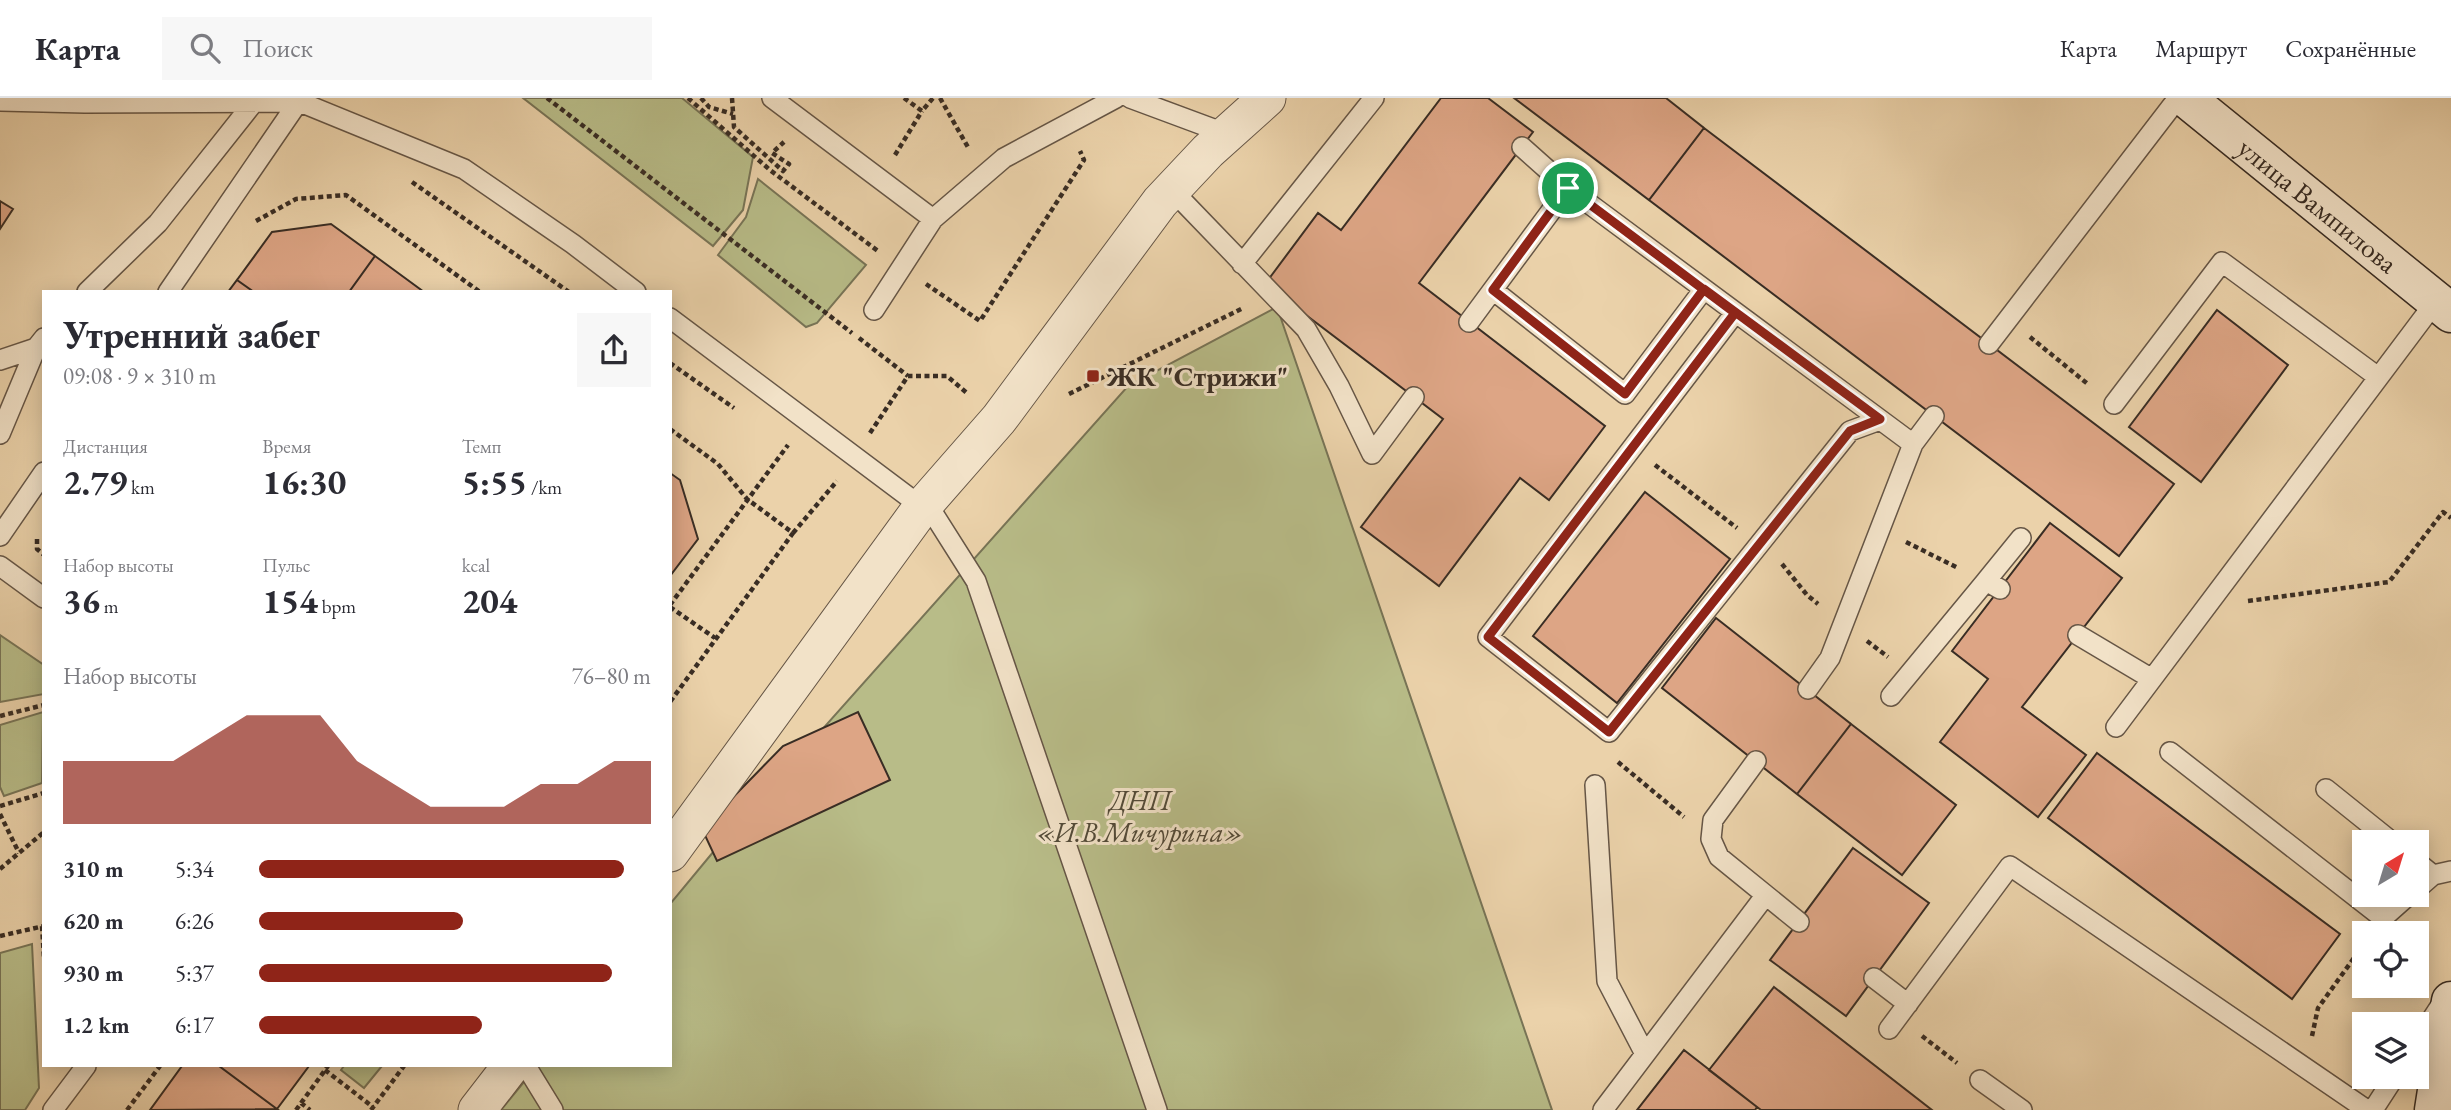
<!DOCTYPE html>
<html lang="ru">
<head>
<meta charset="utf-8">
<style>
  body { margin:0; font-family:"EB Garamond",serif; background:#f7f7f7; color:#2b2b33; height:100vh; display:flex; flex-direction:column; font-size:26px; white-space:nowrap }
  * { box-sizing:border-box; margin:0 }
  p { font-size:23px; color:#7c7c81 }
  .icon { flex:none; width:38px; height:38px; fill:none; stroke:currentColor; stroke-width:2; stroke-linecap:round; stroke-linejoin:round }
  .map { position:relative; flex:1; overflow:hidden }
  .sheet { position:absolute; left:42px; top:192px; width:630px; height:777px; display:flex; flex-direction:column; background:#fff; border-radius:0px; box-shadow:0 4px 18px #0003 }
  .sheet>* { flex:none }
  .needle { width:46px; rotate:38deg }
  .tools { position:absolute; left:2352px; top:732px; display:grid; gap:14px }
  .tools a { display:grid; place-items:center; width:77px; height:77px; border-radius:0px; background:#fff; box-shadow:0 4px 18px #0003; font-size:35px }
  .pin { position:absolute; display:grid; place-items:center; width:60px; height:60px; color:#fff; margin:-30px; border:4px solid #fff; border-radius:50%; box-shadow:0 2px 7px #0007 }
  .round { display:grid; place-items:center; flex:none; width:74px; height:74px; border-radius:0px; background:#f7f7f7 }
  .headline { display:flex; align-items:center; justify-content:space-between; height:119px; padding:0 21px }
  h1 { font-size:38px; font-weight:700; line-height:52px }
  .stats { display:grid; grid-template-columns:repeat(3,1fr); gap:10px; height:119px; padding:7px 21px }
  .stats div { display:grid; align-content:center }
  .stats b { font-size:35px; font-weight:700 }
  .stats small { font-size:19px; font-weight:400 }
  .stats p { font-size:19px }
  .chart { height:196px; padding:14px 21px }
  .chart p { display:flex; justify-content:space-between }
  .chart svg { width:100%; height:126px; margin-top:7px; fill:#8f2418; opacity:.7 }
  ul { padding:0 21px; list-style:none; font-size:23px }
  li { display:grid; grid-template-columns:112px 84px 1fr; align-items:center; height:52px }
  li i { height:18px; border-radius:9px; background:#8f2418 }
  header { display:flex; align-items:center; gap:42px; box-sizing:border-box; height:98px; padding:0 35px; background:#fff; border-bottom:2px solid #e1e1e2 }
  header strong { font-size:33px }
  nav { display:flex; gap:38px; margin-inline-start:auto; font-size:24px }
  .search { width:490px; height:63px; background:#f7f7f7; display:flex; align-items:center; gap:18px; box-sizing:border-box; padding:0 24px; border-radius:0px; color:#7c7c81; font-size:26px }
  .map>svg:first-child { display:block }
  .green { fill:#b8bc88; stroke:#787456; stroke-width:2 }
  .building { fill:#dda585; stroke:#392d24; stroke-width:2 }
  .lines { fill:none; stroke-linecap:round; stroke-linejoin:round }
  .lane-casing { stroke:#665646; stroke-width:22 }
  .street-casing { stroke:#665646; stroke-width:39 }
  .secondary-casing { stroke:#392d24; stroke-width:41 }
  .path { stroke:#392d24; stroke-width:4.5; stroke-dasharray:5 3.5; stroke-linecap:butt }
  .lane { stroke:#f2e2c8; stroke-width:19 }
  .street { stroke:#f2e2c8; stroke-width:37 }
  .secondary { stroke:#f2e2c8; stroke-width:38 }
  .route-casing { stroke:#fff; stroke-width:14 }
  .route { stroke:#8f2418; stroke-width:9 }
  .poi-dot { fill:#8f2418; stroke:#f2e2c8; stroke-width:2.5 }
  .labels { text-anchor:middle; stroke-width:6; stroke-linejoin:round; paint-order:stroke }
  .street-label { font-size:28px; fill:#392d24; stroke:#f2e2c8 }
  .poi-label { font-size:28px; font-weight:bold; fill:#392d24; stroke:#f2e2c8; text-anchor:start }
  .park-label { font-size:28px; font-style:italic; fill:#524a38; stroke:#f2e2c8 }
</style>
</head>
<body>
<header>
<strong>Карта</strong>
<div class="search"><svg class="icon" aria-label="search" viewBox="0 0 24 24"><circle cx="10" cy="10" r="6"/><path d="M15 15l6 6"/></svg>Поиск</div>
<nav><a>Карта</a><a>Маршрут</a><a>Сохранённые</a></nav>
</header>
<div class="map">
<svg width="2451" height="1012" viewBox="0 0 2451 1012">
  <rect width="100%" height="100%" fill="#ebd2aa"/>
  <filter id="stains"><feTurbulence type="fractalNoise" baseFrequency=".00286" numOctaves="4"/><feColorMatrix values="0 0 0 0 .2 0 0 0 0 .09 0 0 0 0 .02 0 0 0 .5 -.17"/></filter>
  <radialGradient id="worn" r=".72"><stop offset=".6" stop-color="#630" stop-opacity="0"/><stop offset="1" stop-color="#630" stop-opacity=".3"/></radialGradient>
  <path class="green" d="M523,0H682L753,59L743,112L713,148Z
    M758,81L866,167L817,225L806,229L718,157L746,119Z
    M1277,209L1552,1012H501L537,968H670V806L714,753L1128,288Z
    M0,537L44,567V596L0,604Z
    M43,614L42,685L4,698L0,689V627Z
    M32,846L39,990L25,1012H0V855Z
    M344,968H382L364,990L341,972Z"/>
  <path class="building" d="M1441,0H1488L1533,34L1419,185L1605,328L1549,402L1520,380L1439,488L1361,429L1443,321L1265,186L1318,115L1341,132Z
    M1514,0H1666L1704,30L1649,102Z
    M1704,30L2174,386L2119,458L1649,102Z
    M0,103L13,111L0,131Z
    M331,126L375,158L349,194H254L237,182L272,134Z
    M375,158L424,194H349Z
    M237,182L254,194H228Z
    M2217,212L2288,267L2201,384L2129,329Z
    M670,375L680,382L698,441L670,478Z
    M1645,394L1730,461L1617,605L1533,538Z
    M2050,425L2122,480L2022,609L2086,657L2038,719L1940,644L1988,581L1952,553Z
    M1716,520L1851,626L1797,696L1662,590Z
    M858,614L890,682L717,763L702,731L783,648Z
    M1851,626L1956,707L1902,777L1797,696Z
    M2097,655L2340,836L2292,901L2048,720Z
    M1853,750L1929,805L1846,918L1770,862Z
    M1774,889L1932,1012H1761L1709,972Z
    M1684,952L1757,1009L1755,1012H1637Z
    M182,968H219L277,1011L150,1012Z
    M219,968H309L277,1011Z"/>
  <g class="lines">
    <defs>
      <path id="lane" d="M772,0L933,121L1004,60L1116,0
        M1130,0L1227,36
        M0,3L85,5L300,4L464,71L573,146L636,194
        M1522,49L1568,90
        M1172,92L1306,231L1339,288L1372,356L1414,299
        M1242,166L1374,0
        M1493,192L1625,296L1704,191
        M87,194L158,125L254,4
        M168,194L301,0
        M874,212L933,121
        M1735,215L1488,539L1609,634L1850,333L1880,322
        M670,220L922,409
        M1469,224L1568,90L1913,346L1934,318
        M1989,246L2178,0
        M0,262L36,250
        M2114,306L2222,164L2378,279
        M0,336L36,250L44,240
        M926,404L976,483L1157,1012
        M0,438L44,374
        M0,468L44,500
        M1986,483L2021,440
        M2078,537L2152,581
        M1808,591L1830,560L1913,346
        M1891,598L1986,483L2000,491
        M2116,629L2436,203
        M2170,654L2383,820L2410,796
        M1756,663L1713,722L1711,741L1719,759L1799,824
        M1595,687L1607,883L1645,956
        M2326,691L2392,744
        M2417,764L2433,777
        M2417,791L2433,777L2451,773
        M1874,880L1908,906
        M1889,931L2010,768L2367,1012
        M2417,944L2441,907
        M526,968L553,1012
        M1980,982L2022,1012
        M53,1012L86,968
        M1603,1012L1765,798
        M2373,1012L2395,978"/>
      <path id="street" d="M670,755L922,409L999,321L1160,104L1208,53L1267,0
        M477,1012L511,968"/>
      <g id="secondary">
        <path id="s1" d="M2186,0L2451,215"/>
        <path d="M2434,1012L2451,903"/>
      </g>
    </defs>
    <use href="#lane" class="lane-casing"/>
    <use href="#street" class="street-casing"/>
    <use href="#secondary" class="secondary-casing"/>
    <path class="path" d="M547,0L852,235
      M688,0L770,72L878,153
      M701,0L709,9L733,16
      M732,0L734,29L783,73L789,66L772,55L784,44
      M904,0L922,13L933,0
      M940,0L969,51
      M895,57L922,13
      M412,84L569,194
      M256,123L296,101L346,97L480,194
      M926,186L980,223L1084,62L1080,53
      M2030,239L2089,287
      M859,240L908,278
      M670,265L734,310
      M1069,296L1243,210
      M670,331L718,366L747,401L793,435L670,604
      M870,335L908,278H947L968,296
      M1655,367L1737,430
      M793,435L837,383
      M37,441V451L44,457
      M1906,444L1958,470
      M1782,466L1807,497L1818,506
      M2248,503L2389,484L2443,414L2451,420
      M670,507L788,347
      M670,509L715,540
      M1867,543L1888,559
      M0,618L44,607
      M1618,664L1684,719
      M0,708L44,695
      M0,716L19,755
      M0,771L44,734
      M42,828L44,860
      M0,838L44,828
      M1922,938L1957,965
      M2312,938L2318,910L2364,846
      M325,972L373,1009
      M301,1005L310,1012
      M127,1012L160,968
      M296,1012L328,968
      M371,1012L404,968"/>
    <use href="#lane" class="lane"/>
    <use href="#street" class="street"/>
    <use href="#secondary" class="secondary"/>
  </g>
  <g class="lines">
    <defs>
      <path id="route" d="M1568,90L1735,215L1488,539L1609,634L1850,333L1880,321L1704,191L1625,296L1493,192L1568,90"/>
    </defs>
    <use href="#route" class="route-casing"/>
    <use href="#route" class="route"/>
  </g>
  <rect class="poi-dot" x="1086" y="271" width="14" height="14" rx="3.5"/>
  <g class="labels">
    <g class="street-label">
      <text dy="10" stroke="none"><textPath href="#s1" startOffset="170">улица Вампилова</textPath></text>
    </g>
    <g class="poi-label">
      <text x="1107" y="288">ЖК "Стрижи"</text>
    </g>
    <g class="park-label">
      <text x="1140" y="712">ДНП<tspan x="1140" dy="32">«И.В.Мичурина»</tspan></text>
    </g>
  </g>
  <rect width="100%" height="100%" filter="url(#stains)"/>
  <rect width="100%" height="100%" fill="url(#worn)"/>
</svg>
<div class="tools">
<a><svg class="needle" viewBox="-14 -14 28 28"><path d="M0-13l5 13h-10z" fill="#e53935"/><path d="M0 13l5-13h-10z" fill="#7c7c81"/></svg></a>
<a><svg class="icon" aria-label="locate" viewBox="0 0 24 24"><circle cx="12" cy="12" r="6"/><path d="M12 2v4M12 18v4M2 12h4M18 12h4"/></svg></a>
<a><svg class="icon" aria-label="layers" viewBox="0 0 24 24"><path d="M12 4l9 5-9 5-9-5zM3 14l9 5 9-5"/></svg></a>
</div>
<div class="pin" style="left:1568px;top:90px;background:#1e9e55"><svg class="icon" aria-label="arrive" viewBox="0 0 24 24"><path d="M6 21V4h12l-3 4 3 4H6"/></svg></div>
<section class="sheet">
<div class="headline"><div><h1>Утренний забег</h1><p>09:08 · 9 × 310 m</p></div><a class="round"><svg class="icon" aria-label="share" viewBox="0 0 24 24"><path d="M12 15V3M7 8l5-5 5 5M5 13v7h14v-7"/></svg></a></div>
<div class="stats">
<div><p>Дистанция</p><b>2.79<small> km</small></b></div>
<div><p>Время</p><b>16:30</b></div>
<div><p>Темп</p><b>5:55<small> /km</small></b></div>
</div>
<div class="stats">
<div><p>Набор высоты</p><b>36<small> m</small></b></div>
<div><p>Пульс</p><b>154<small> bpm</small></b></div>
<div><p>kcal</p><b>204</b></div>
</div>
<div class="chart"><p><span>Набор высоты</span>76–80 m</p>
<svg viewBox="0 0 160 44" preserveAspectRatio="none"><path d="M0 44V22L10 22L20 22L30 22L40 14L50 6L60 6L70 6L80 22L90 30L100 38L110 38L120 38L130 30L140 30L150 22L160 22V44z"/></svg>
</div>
<ul>
<li><b>310 m</b>5:34<i style="width:93%"></i></li>
<li><b>620 m</b>6:26<i style="width:52%"></i></li>
<li><b>930 m</b>5:37<i style="width:90%"></i></li>
<li><b>1.2 km</b>6:17<i style="width:57%"></i></li>
</ul>
</section>
</div>
</body>
</html>
